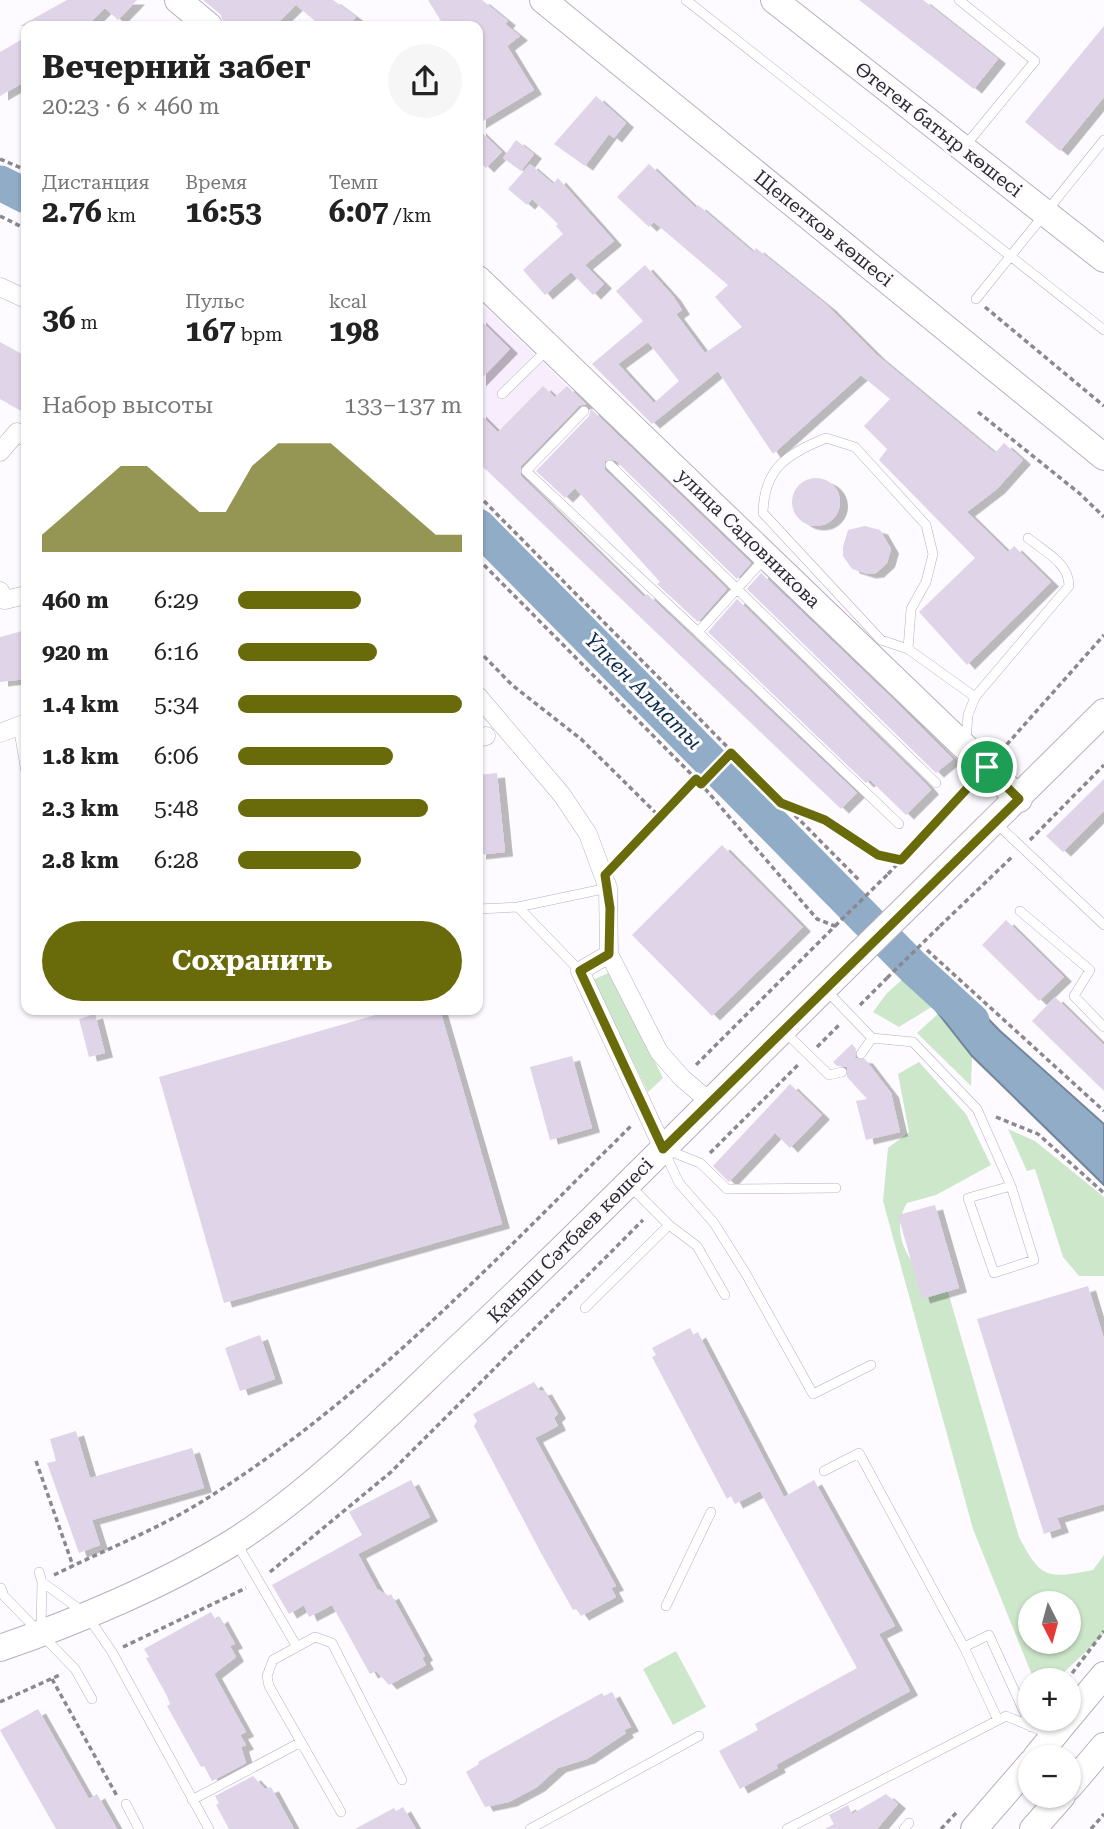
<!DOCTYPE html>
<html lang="ru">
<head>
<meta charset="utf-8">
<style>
  body { margin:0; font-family:"Roboto Serif",serif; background:#f6f6f6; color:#222; height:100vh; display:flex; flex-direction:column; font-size:26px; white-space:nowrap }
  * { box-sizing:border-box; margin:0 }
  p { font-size:23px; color:#767676 }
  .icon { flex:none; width:38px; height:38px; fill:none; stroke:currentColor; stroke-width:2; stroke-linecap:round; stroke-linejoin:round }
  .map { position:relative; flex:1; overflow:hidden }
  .side { position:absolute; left:21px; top:21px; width:462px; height:994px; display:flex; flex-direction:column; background:#fff; border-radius:14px; box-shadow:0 2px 5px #0004 }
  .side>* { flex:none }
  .needle { width:46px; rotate:174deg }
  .tools { position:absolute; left:1018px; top:1591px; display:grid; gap:14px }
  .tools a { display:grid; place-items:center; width:63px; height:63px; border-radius:50%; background:#fff; box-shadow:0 2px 5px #0004; font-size:35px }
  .pin { position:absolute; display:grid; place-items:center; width:60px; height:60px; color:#fff; margin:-30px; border:4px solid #fff; border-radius:50%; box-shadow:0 2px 7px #0007 }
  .round { display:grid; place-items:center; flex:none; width:74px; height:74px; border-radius:37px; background:#f6f6f6 }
  .overview { display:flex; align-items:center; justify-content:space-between; height:119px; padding:0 21px }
  h1 { font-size:32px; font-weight:700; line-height:52px }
  .figures { display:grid; grid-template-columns:repeat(3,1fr); gap:10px; height:119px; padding:7px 21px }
  .figures div { display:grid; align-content:center }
  .figures b { font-size:30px; font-weight:700 }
  .figures small { font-size:19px; font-weight:400 }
  .figures p { font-size:19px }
  .chart { height:196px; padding:14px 21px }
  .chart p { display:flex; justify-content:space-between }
  .chart svg { width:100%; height:126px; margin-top:7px; fill:#696b0b; opacity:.7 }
  .primary-button { display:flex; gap:14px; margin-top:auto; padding:14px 21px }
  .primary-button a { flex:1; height:80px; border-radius:42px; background:#696b0b; color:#fff; font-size:28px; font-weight:700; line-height:80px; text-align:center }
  ul { padding:0 21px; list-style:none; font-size:23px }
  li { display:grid; grid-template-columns:112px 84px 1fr; align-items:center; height:52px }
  li i { height:18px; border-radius:9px; background:#696b0b }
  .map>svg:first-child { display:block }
  .built { fill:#f7edfd }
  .green { fill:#cde7ca; fill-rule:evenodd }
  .water { fill:#90acc7; stroke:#72859a; stroke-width:2 }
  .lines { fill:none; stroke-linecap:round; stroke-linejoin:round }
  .river { stroke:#90acc7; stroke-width:35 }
  .building { fill:#e0d4e8; fill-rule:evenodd; filter:url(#shadow) }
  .lane-casing { stroke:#b9aec1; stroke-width:10 }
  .street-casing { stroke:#b9aec1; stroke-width:19 }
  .secondary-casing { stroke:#b9aec1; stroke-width:28 }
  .path { stroke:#8b888e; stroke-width:3.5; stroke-dasharray:5 3.5; stroke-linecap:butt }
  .lane { stroke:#fff; stroke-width:9 }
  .street { stroke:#fff; stroke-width:18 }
  .secondary { stroke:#fff; stroke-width:26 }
  .secondary-bridge-casing { stroke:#b9aec1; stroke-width:28; stroke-linecap:butt }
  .path-bridge { stroke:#8b888e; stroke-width:3.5; stroke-dasharray:5 3.5; stroke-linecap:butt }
  .secondary-bridge { stroke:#fff; stroke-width:26 }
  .route-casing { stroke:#fff; stroke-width:14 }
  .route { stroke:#696b0b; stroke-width:9 }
  .labels { text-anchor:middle; stroke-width:6; stroke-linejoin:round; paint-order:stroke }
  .street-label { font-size:19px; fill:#2d2930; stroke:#fdfbff }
  .water-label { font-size:21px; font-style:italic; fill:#0a2d48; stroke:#fdfbff }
</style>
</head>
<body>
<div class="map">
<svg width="1104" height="1829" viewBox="0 0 1104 1829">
  <defs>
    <filter id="shadow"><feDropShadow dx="8" dy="4.5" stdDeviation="0" flood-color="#0004"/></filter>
  </defs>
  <rect width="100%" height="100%" fill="#fdfbff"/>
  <path class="built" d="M478,300L567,386L486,471L478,462Z"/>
  <path class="green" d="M610,972L663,1078L648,1092L593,980Z
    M904,978L933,1006L899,1027L873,1012L887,993Z
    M939,1013L972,1056L971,1086L917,1033Z
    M919,1062L966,1114L991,1165L936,1195L907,1203C886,1237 916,1277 948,1292L1019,1537C1041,1579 1047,1579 1093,1570L1104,1555V1634L1056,1680H1034L973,1529L883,1201L888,1148L909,1132L898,1074ZM1031,1603H1069V1642H1031Z
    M1008,1129L1035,1141L1104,1197V1276H1079L1063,1257L1035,1169L1027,1171Z
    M676,1651L706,1707L673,1725L643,1669Z"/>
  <path class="water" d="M948,977L999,1030L1104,1124V1185L972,1056L927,999Z"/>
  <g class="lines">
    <path class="river" d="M0,183L26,196
      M478,526L913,967L972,1021"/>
  </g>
  <path class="building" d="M67,0H137L118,20L105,8L87,26H20Z
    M203,0H333L356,17L348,26H321L296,5L275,26H225L220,14Z
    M428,0H482L508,21L505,24L520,36L507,46L534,90L478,124V26H444Z
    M859,0H923L998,59L974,89Z
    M1104,26V97L1060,151L1025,122Z
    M26,37V81L0,96V52Z
    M596,96L626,123L614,138L609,134L585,166L554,144Z
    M478,129L502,152L486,168L478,160Z
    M516,140L534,154L521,171L503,158Z
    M530,164L553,184L558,178L614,241L585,265L604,284L593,295L571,272L545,295L523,270L563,234L556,226L558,224L532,199L527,205L508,189Z
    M649,164L696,208L698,205L753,252L756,248L828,306L877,355L995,453L1004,443L1023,460L997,489L967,512L1008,552L1014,546L1051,582L967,665L919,612L975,558L879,460L887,449L864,426L890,399L861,375L773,454L718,371L652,424L592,364L643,321L616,291L645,265L673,296L682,310L676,314L705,353L742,327L715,297L728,285L654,222L649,227L617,197ZM648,342L679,381L654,403L618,364Z
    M478,318L510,349L478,382Z
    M0,342L26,357V413L0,399Z
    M543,386L555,397L567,386L586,404L579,406L521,466V476L644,597L647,594L857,793L841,809L478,462V412L498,432Z
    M591,409L751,563L737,579L615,460L605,461V470L727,589L698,622L657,584L660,582L575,488L565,498L536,471L589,416Z
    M792 502a24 24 0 1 1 48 0a24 24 0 1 1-48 0Z
    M865,526L880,530L891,549L887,563L876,573L868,574L852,569L843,556V547L848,530Z
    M761,573L899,705L953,759L936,773L747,589Z
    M737,599L925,783L931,790L906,815L870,780L866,783L708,632Z
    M26,630V679L0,682V637Z
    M497,773L505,852L478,855V775Z
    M1104,779V811L1063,852L1046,836Z
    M722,845L803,927L712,1016L632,935Z
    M1006,920L1064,977L1039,1001L982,945Z
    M1055,997L1104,1045V1091L1032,1021Z
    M393,1010H440L502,1224L224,1303L159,1077Z
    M95,1014L105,1053L89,1057L79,1019Z
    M852,1044L856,1049L855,1058L865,1059L891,1093L900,1132L866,1140L856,1101L867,1099L847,1077V1067L837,1066L833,1062Z
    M572,1056L592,1128L550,1140L530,1067Z
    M790,1084L822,1115L790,1148L775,1133L729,1182L713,1166Z
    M935,1205L959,1288L922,1299L898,1215Z
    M1088,1286L1104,1339V1504L1057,1518L1061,1528L1044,1534L977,1319Z
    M690,1328L694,1336L698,1333L784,1497L814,1480L895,1626L879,1634L910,1691L776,1765L778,1768L740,1789L719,1751L758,1730L755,1724L857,1668L760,1491L735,1504L731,1496L727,1499L652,1357L656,1355L652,1348Z
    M260,1335L275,1379L240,1391L225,1348Z
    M534,1382L540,1391L544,1390L558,1414L554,1418L558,1426L535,1438L616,1586L611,1588L616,1597L581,1616L576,1609L573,1610L541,1553L474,1426L477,1421L473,1414Z
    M76,1431L90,1478L192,1448L204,1488L92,1520L100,1545L79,1553L47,1463L56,1461L50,1439Z
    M411,1480L430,1517L358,1554L377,1589L388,1596L391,1594L425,1656L422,1658L426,1665L389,1685L376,1671L370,1674L332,1605L309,1617L304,1605L289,1614L272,1585L362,1535L349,1512Z
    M211,1612L216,1620L220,1617L235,1644L230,1646L236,1657L214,1674L246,1732L240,1735L246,1745L241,1747L246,1763L212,1781L204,1766L201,1767L167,1706L170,1704L167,1696L146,1658L149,1657L144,1649Z
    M612,1692L631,1727L624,1730L626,1733L587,1759L558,1768L537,1787L509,1802L485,1807L466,1772L479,1764L478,1762L551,1721L602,1693L604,1696Z
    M38,1709L89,1799L97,1794L117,1829H56L0,1730Z
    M253,1776L265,1789L271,1787L294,1829H229L216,1805L219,1803L215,1796Z
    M886,1794L898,1804L877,1829H825L834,1824L829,1815L848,1805L852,1814Z
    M403,1807L416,1829H355L394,1808L396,1811Z"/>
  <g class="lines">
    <defs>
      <path id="lane" d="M686,0L1104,330
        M959,0L1035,61L965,146
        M976,299L1104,140
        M502,394L548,349
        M584,411L526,471L698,632L764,559
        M610,465L936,783
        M698,632L899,824
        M908,649L911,609L926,582L933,554L926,525L855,447L826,438C787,454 764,468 763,513L881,640L908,649L975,697
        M18,726L26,772
        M966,740L968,715L975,697L1069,586C1069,563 1045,552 1028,538
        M996,823L1104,925
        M518,907L580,971
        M478,909L518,907L608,888
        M1020,911L1090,970L1074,996L1104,1027
        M826,990L872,1038L861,1054
        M82,1010H88
        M784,1031L829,1075L842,1072
        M872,1038L913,1042L977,1109L1011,1186L1034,1260L994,1273L968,1198L1011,1186
        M667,1150L700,1163L727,1189L836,1188
        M665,1153L679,1183L714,1223L746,1274L813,1394L871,1365
        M631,1187L669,1225
        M585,1308L669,1225L697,1246L725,1295
        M824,1471L859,1453L964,1647
        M236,1542L297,1647
        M39,1572L42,1582L41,1629
        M42,1582L86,1614L112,1652L209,1829
        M1,1588L4,1596L75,1669L92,1699
        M666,1606L711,1512
        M998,1720L964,1647L989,1635L1031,1727
        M192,1800L301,1742
        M126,1804L139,1829
        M341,1812L269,1686L267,1676L273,1660L315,1637L332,1643L402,1780
        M530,1829L699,1736
        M787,1829L1006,1716L1052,1735
        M904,1829L909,1823"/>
      <path id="street" d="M0,287L26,299
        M0,452L17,432L26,437
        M0,591L5,600L26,595
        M478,696L562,795L588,834L608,888L609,954L659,1052L682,1078L710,1102
        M0,733L26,723
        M478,738L486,736
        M609,954L580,971L663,1148"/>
      <path id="secondary" d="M178,0L209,26
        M543,0L1104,457
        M774,0L1104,259
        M478,279L1019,799
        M914,900L1104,712
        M0,1648C76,1622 166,1584 235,1541C313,1491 385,1418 452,1354C591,1224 725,1086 861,952
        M1069,1717L1104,1675
        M1036,1757L1068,1718
        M1069,1787L1104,1746
        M974,1829L1031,1763
        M1033,1829L1062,1796"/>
    </defs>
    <use href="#lane" class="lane-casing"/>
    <use href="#street" class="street-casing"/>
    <use href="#secondary" class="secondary-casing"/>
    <path class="path" d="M0,159L26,170
      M0,216L26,229
      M985,307L1104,406
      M978,412L1079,493L1104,517
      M478,495L860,881
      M478,559L701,784L817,919L835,926L695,1066
      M478,650L512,685L581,739L660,817
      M1001,751L1104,635
      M701,784L731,753
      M784,804L825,820L878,855L901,860
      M1030,840L1104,765
      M618,861L696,779
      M888,874L973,783
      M940,926L1012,857
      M927,950L1104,1111
      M860,1005L887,978
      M817,1047L839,1025
      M996,1117L1038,1134L1104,1193
      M710,1153L799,1064
      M36,1461L73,1566
      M270,1572L391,1472L643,1220
      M54,1575C104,1550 159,1529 206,1499C366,1399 498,1257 632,1125
      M123,1647L246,1588
      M52,1679L117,1796
      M1067,1680L1104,1631
      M0,1702L62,1674
      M941,1829L956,1813
      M1091,1829L1104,1814"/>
    <use href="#lane" class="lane"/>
    <use href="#street" class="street"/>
    <use href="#secondary" class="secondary"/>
    <defs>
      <path id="secondary-bridge" d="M861,952L914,900"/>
    </defs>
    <use href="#secondary-bridge" class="secondary-bridge-casing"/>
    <path class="path-bridge" d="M835,926L888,874
      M887,978L940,926"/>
    <use href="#secondary-bridge" class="secondary-bridge"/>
  </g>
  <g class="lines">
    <defs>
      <path id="route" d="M731,753L781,803L825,820L878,855L901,860L987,767L1019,799L663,1149L580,971L609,954L610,908L605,875L696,779L701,784Z"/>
    </defs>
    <use href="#route" class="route-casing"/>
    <use href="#route" class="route"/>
  </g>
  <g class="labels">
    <g class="street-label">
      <text transform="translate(939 129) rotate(38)" y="7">Өтеген батыр көшесі</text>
      <text transform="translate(824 228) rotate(39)" y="7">Щепетков көшесі</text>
      <text transform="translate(749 538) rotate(44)" y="7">улица Садовникова</text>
      <text transform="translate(570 1240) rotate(-45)" y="7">Қаныш Сәтбаев көшесі</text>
    </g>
    <g class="water-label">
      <text transform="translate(643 691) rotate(45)" y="7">Үлкен Алматы</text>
    </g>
  </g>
</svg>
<div class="tools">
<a><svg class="needle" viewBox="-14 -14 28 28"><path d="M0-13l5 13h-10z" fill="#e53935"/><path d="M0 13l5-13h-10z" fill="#767676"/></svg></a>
<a>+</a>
<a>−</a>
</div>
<div class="pin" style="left:987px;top:767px;background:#1e9e55"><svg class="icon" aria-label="arrive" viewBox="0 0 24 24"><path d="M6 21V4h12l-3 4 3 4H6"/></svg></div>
<section class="side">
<div class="overview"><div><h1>Вечерний забег</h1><p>20:23 · 6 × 460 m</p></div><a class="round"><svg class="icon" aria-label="share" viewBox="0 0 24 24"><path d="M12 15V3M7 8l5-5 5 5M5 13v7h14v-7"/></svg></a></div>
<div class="figures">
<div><p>Дистанция</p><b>2.76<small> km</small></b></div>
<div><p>Время</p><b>16:53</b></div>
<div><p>Темп</p><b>6:07<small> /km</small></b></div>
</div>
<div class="figures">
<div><b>36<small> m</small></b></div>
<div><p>Пульс</p><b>167<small> bpm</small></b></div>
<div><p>kcal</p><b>198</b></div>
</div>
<div class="chart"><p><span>Набор высоты</span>133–137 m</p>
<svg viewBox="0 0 160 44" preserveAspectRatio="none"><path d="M0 44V38L10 30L20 22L30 14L40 14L50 22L60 30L70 30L80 14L90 6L100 6L110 6L120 14L130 22L140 30L150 38L160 38V44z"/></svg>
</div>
<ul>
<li><b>460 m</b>6:29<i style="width:55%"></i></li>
<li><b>920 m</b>6:16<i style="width:62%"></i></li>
<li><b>1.4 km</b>5:34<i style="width:100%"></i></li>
<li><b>1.8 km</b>6:06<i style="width:69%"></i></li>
<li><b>2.3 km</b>5:48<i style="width:85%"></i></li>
<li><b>2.8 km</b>6:28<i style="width:55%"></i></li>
</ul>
<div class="primary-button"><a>Сохранить</a></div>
</section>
</div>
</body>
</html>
